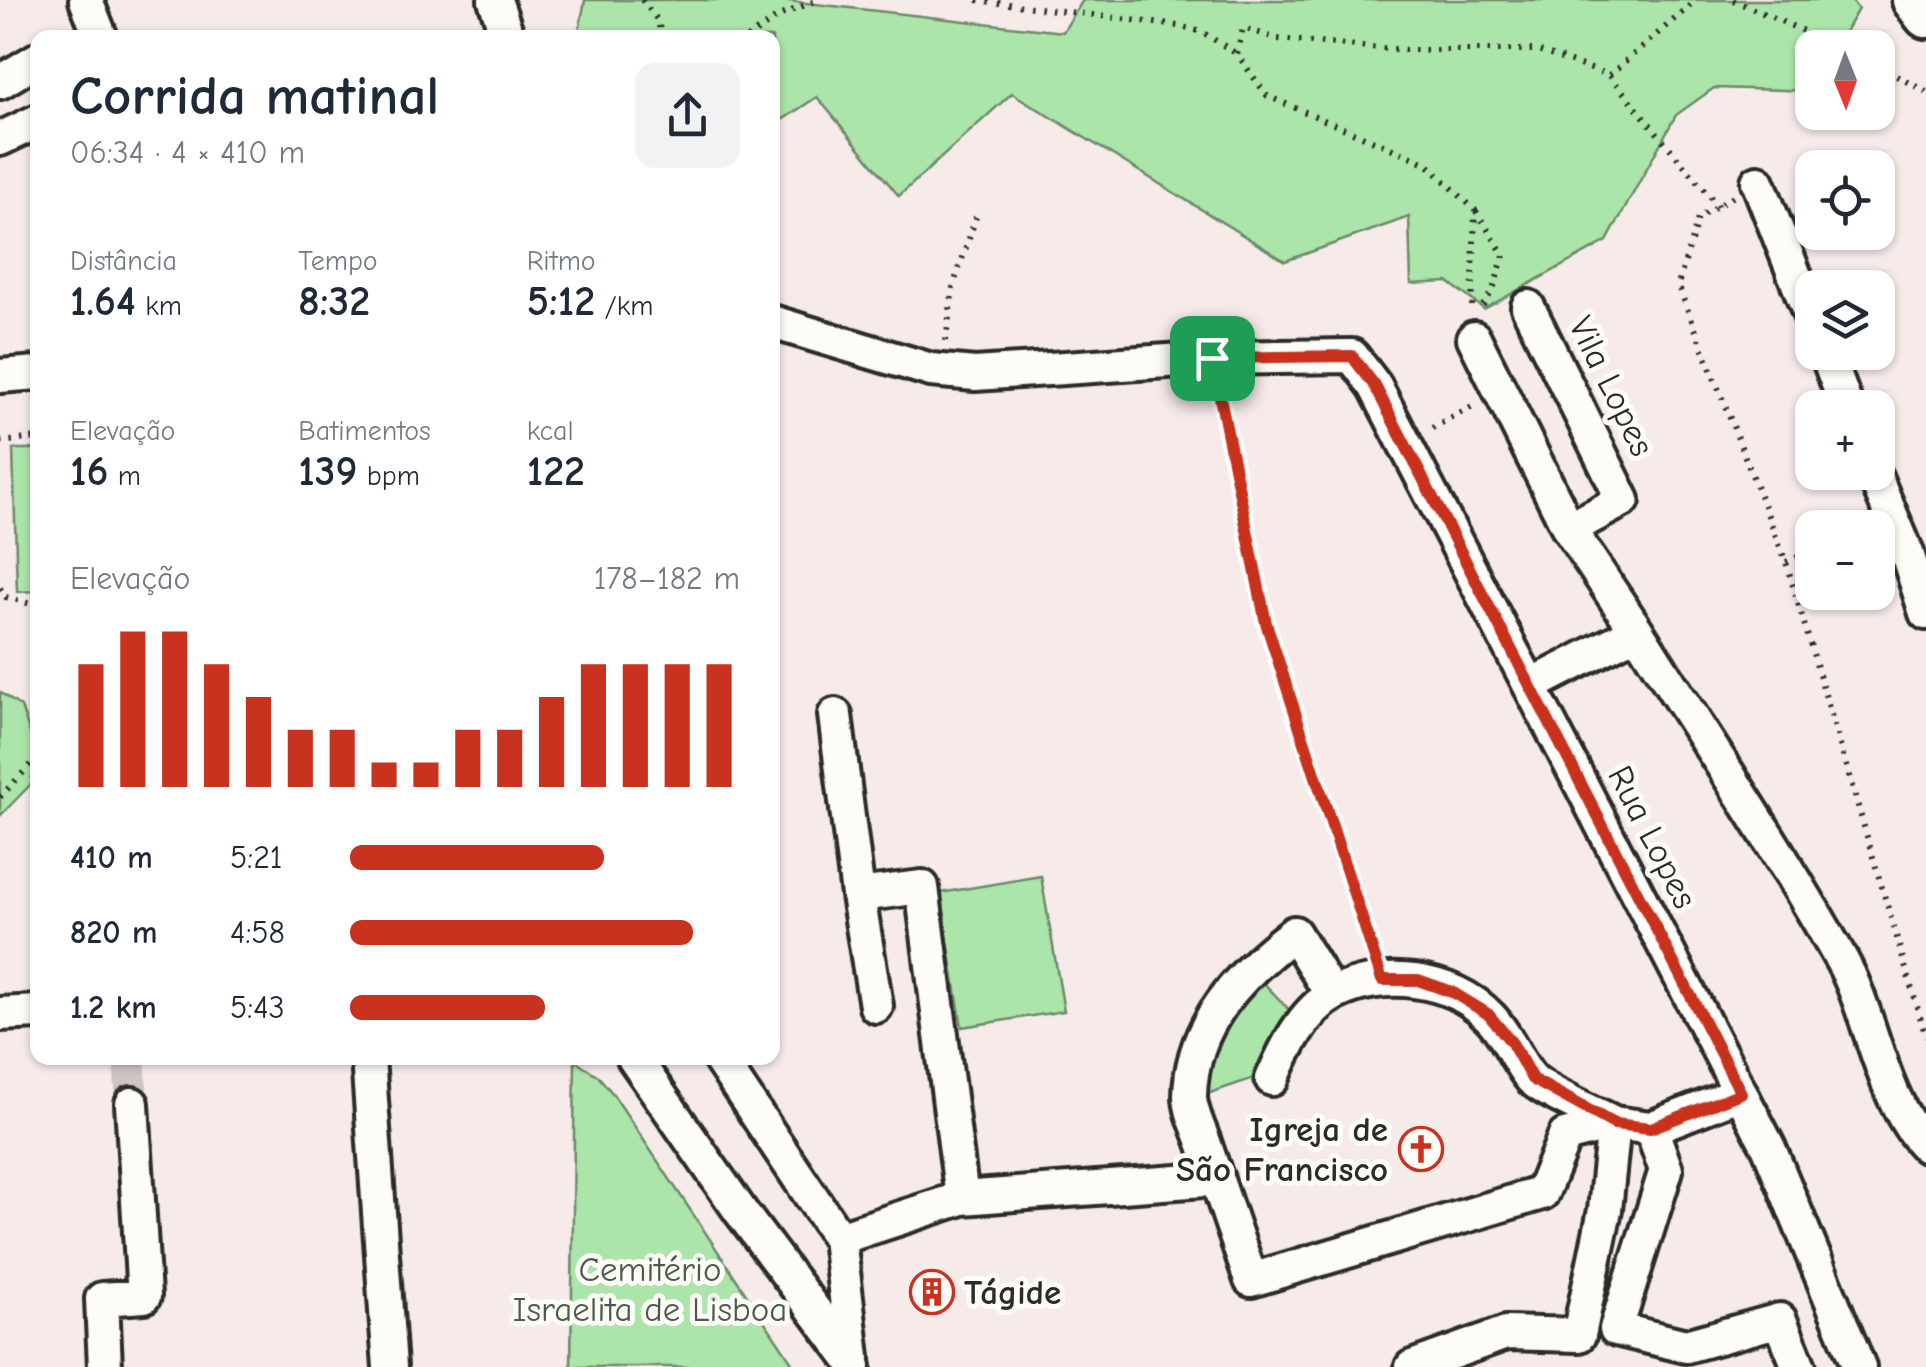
<!DOCTYPE html>
<html lang="pt">
<head>
<meta charset="utf-8">
<style>
  body { margin:0; font-family:"Comic Neue",sans-serif; background:#f2f2f3; color:#1f2937; height:100vh; display:flex; flex-direction:column; font-size:38px; white-space:nowrap }
  * { box-sizing:border-box; margin:0 }
  p { font-size:32px; color:#747a83 }
  .icon { flex:none; width:55px; height:55px; fill:none; stroke:currentColor; stroke-width:2; stroke-linecap:round; stroke-linejoin:round }
  .map { position:relative; flex:1; overflow:hidden }
  .side { position:absolute; left:30px; top:30px; width:750px; height:1035px; display:flex; flex-direction:column; background:#fff; border-radius:20px; box-shadow:0 2px 8px #0004 }
  .side>* { flex:none }
  .needle { width:65px; rotate:179deg }
  .tools { position:absolute; left:1795px; top:30px; display:grid; gap:20px }
  .tools a { display:grid; place-items:center; width:100px; height:100px; border-radius:20px; background:#fff; box-shadow:0 2px 8px #0004; font-size:50px }
  .pin { position:absolute; display:grid; place-items:center; width:85px; height:85px; color:#fff; margin:-42px; border-radius:20px; box-shadow:0 5px 15px #0006 }
  .round { display:grid; place-items:center; flex:none; width:105px; height:105px; border-radius:20px; background:#f2f2f3 }
  .summary { display:flex; align-items:center; justify-content:space-between; height:170px; padding:0 40px }
  h1 { font-size:55px; font-weight:800; line-height:75px }
  .figures { display:grid; grid-template-columns:repeat(3,1fr); gap:15px; height:170px; padding:10px 40px }
  .figures div { display:grid; align-content:center }
  .figures b { font-size:42px; font-weight:800 }
  .figures small { font-size:28px; font-weight:400 }
  .figures p { font-size:28px }
  .chart { height:280px; padding:20px 40px }
  .chart p { display:flex; justify-content:space-between }
  .chart svg { width:100%; height:180px; margin-top:10px; stroke:#c8321e; stroke-width:6 }
  ul { padding:0 40px; list-style:none; font-size:32px }
  li { display:grid; grid-template-columns:160px 120px 1fr; align-items:center; height:75px }
  li i { height:25px; border-radius:12px; background:#c8321e }
  .map>svg:first-child { display:block }
  .green { fill:#ace5aa; stroke:#6c886a; stroke-width:2.5 }
  .lines { fill:none; stroke-linecap:round; stroke-linejoin:round }
  .minor-tunnel { stroke:#cec5c4; stroke-width:32; stroke-dasharray:32 16; stroke-linecap:butt }
  .minor-casing { stroke:#2b2b2b; stroke-width:40 }
  .major-casing { stroke:#2b2b2b; stroke-width:50 }
  .path { stroke:#2b2b2b; stroke-width:6; stroke-dasharray:2.5 8; stroke-linecap:butt }
  .minor { stroke:#fdfcf7; stroke-width:32 }
  .major { stroke:#fdfcf7; stroke-width:42 }
  .route-casing { stroke:#fff; stroke-width:20 }
  .route { stroke:#c8321e; stroke-width:12 }
  .labels { text-anchor:middle; stroke-width:10; stroke-linejoin:round; paint-order:stroke }
  .street-label { font-size:35px; fill:#2b2b2b; stroke:#fdfcf7 }
  .poi-label { font-size:35px; font-weight:bold; fill:#2b2b2b; stroke:#fdfcf7; text-anchor:end }
  .park-label { font-size:35px; fill:#4b5a4b; stroke:#fdfcf7 }
</style>
</head>
<body>
<div class="map">
<svg width="1926" height="1367" viewBox="0 0 1926 1367">
  <rect width="100%" height="100%" fill="#f7ebea"/>
  <filter id="ink" filterUnits="userSpaceOnUse"><feTurbulence type="fractalNoise" baseFrequency=".01" numOctaves="2"/><feDisplacementMap in="SourceGraphic" scale="20" xChannelSelector="R" yChannelSelector="G"/><feConvolveMatrix kernelMatrix="1 2 1 2 8 2 1 2 1" color-interpolation-filters="sRGB"/></filter>
  <g filter="url(#ink)">
    <path class="green" d="M585,0H780L1063,32L1083,0H1851L1858,9L1836,47L1812,48V91L1714,88L1676,115L1607,241L1484,309L1448,282L1411,284L1409,217L1285,261L1012,93L899,196L817,97L773,126L772,38L578,37Z
      M13,449H37V591L17,592Z
      M0,692L21,707L35,747L31,784L0,816Z
      M1041,876L1064,1011L962,1027L940,893Z
      M1257,976L1298,1019L1266,1074L1201,1096L1214,1039Z
      M575,1060L598,1076L613,1094L795,1367H571Z"/>
    <g class="lines">
      <path class="minor-tunnel" d="M129,1058L132,1104"/>
      <defs>
        <path id="minor" d="M86,0L101,38
          M495,0L508,38
          M0,82L38,59
          M0,139L38,121
          M1758,182L1812,319
          M1528,307L1623,500L1569,529
          M772,322L931,370L975,374L1212,358L1352,356L1375,386L1769,1148L1859,1367
          M1474,338L1569,529L1637,631
          M1826,352L1847,408
          M0,376L38,373
          M1873,472L1907,553L1926,613
          M1530,686L1637,631C1705,740 1779,849 1842,961C1871,1013 1882,1102 1926,1146
          M835,715L858,895L922,887L962,1198
          M858,895L876,1006
          M1332,995L1294,933C1240,974 1191,1024 1190,1096C1190,1112 1201,1132 1206,1148C1221,1192 1236,1236 1251,1280L1542,1193L1565,1136L1614,1123L1651,1128L1741,1093
          M0,1014L38,1012
          M368,1058L390,1367
          M634,1058L741,1212L853,1362L854,1367
          M719,1058L839,1238L853,1357
          M1272,1079C1285,1049 1303,1011 1334,994C1381,969 1452,977 1490,1017C1507,1034 1520,1068 1533,1080C1549,1094 1593,1112 1614,1123L1605,1210L1579,1335L1506,1333L1412,1367
          M1651,1128L1666,1170L1616,1329L1686,1346L1780,1320L1799,1367
          M839,1238L962,1198L1217,1179
          M105,1367L102,1299L144,1296L132,1104"/>
        <path id="major" d="M1914,0L1926,16"/>
      </defs>
      <use href="#minor" class="minor-casing"/>
      <use href="#major" class="major-casing"/>
      <path class="path" d="M642,0L659,22L660,38
        M977,0L1178,26L1202,32L1237,54
        M1733,0L1842,48
        M747,38L781,15L818,0
        M1878,66L1926,92
        M1609,75L1697,0
        M1733,197L1698,218L1678,285L1786,562L1926,1037
        M1476,211L1504,255L1493,290L1480,310
        M1472,306L1475,210L1426,163L1267,96L1237,54L1243,28L1278,39L1404,50H1535L1609,75L1718,206
        M946,341L953,287L976,217
        M1218,390L1265,623L1373,950
        M1432,428L1474,406
        M0,442L38,438
        M1786,562L1812,551
        M0,588L6,597L38,606
        M0,797L38,757"/>
      <use href="#minor" class="minor"/>
      <use href="#major" class="major"/>
    </g>
  </g>
  <g class="lines" filter="url(#ink)">
    <defs>
      <path id="route" d="M1352,356L1375,386L1741,1093L1651,1128L1614,1124L1532,1079L1512,1043L1488,1014L1452,992L1418,980H1382L1266,623L1212,358Z"/>
    </defs>
    <use href="#route" class="route-casing"/>
    <use href="#route" class="route"/>
  </g>
  <defs>
    <symbol id="church-ring" viewBox="-11 -11 22 22"><circle r="9.5" fill="#fdfcf7" stroke="#c8321e" stroke-width="1.5"/><path d="M-1.2-6h2.4v3.5h3.3v2.4h-3.3V6h-2.4V-.1h-3.3v-2.4h3.3Z" fill="#c8321e"/></symbol>
    <symbol id="building-ring" viewBox="-11 -11 22 22"><circle r="9.5" fill="#fdfcf7" stroke="#c8321e" stroke-width="1.5"/><path d="M-4-6H4V6H1V3H-1V6H-4ZM-2.5-4.3h1.7v1.8h-1.7ZM.8-4.3h1.7v1.8H.8ZM-2.5-1h1.7V.8h-1.7ZM.8-1h1.7V.8H.8Z" fill="#c8321e"/></symbol>
  </defs>
  <g fill-rule="evenodd">
    <use href="#church-ring" x="1396" y="1124" width="50" height="50"/>
    <use href="#building-ring" x="907" y="1267" width="50" height="50"/>
  </g>
  <g class="labels">
    <g class="street-label">
      <text transform="translate(1612 386) rotate(64)" y="12">Vila Lopes</text>
      <text transform="translate(1653 837) rotate(63)" y="12">Rua Lopes</text>
    </g>
    <g class="poi-label">
      <text x="1388" y="1141">Igreja de<tspan x="1388" dy="40">São Francisco</tspan></text>
      <text x="964" y="1304" text-anchor="start">Tágide</text>
    </g>
    <g class="park-label">
      <text x="650" y="1281">Cemitério<tspan x="650" dy="40">Israelita de Lisboa</tspan></text>
    </g>
  </g>
</svg>
<div class="tools">
<a><svg class="needle" viewBox="-14 -14 28 28"><path d="M0-13l5 13h-10z" fill="#e53935"/><path d="M0 13l5-13h-10z" fill="#747a83"/></svg></a>
<a><svg class="icon" aria-label="locate" viewBox="0 0 24 24"><circle cx="12" cy="12" r="6"/><path d="M12 2v4M12 18v4M2 12h4M18 12h4"/></svg></a>
<a><svg class="icon" aria-label="layers" viewBox="0 0 24 24"><path d="M12 4l9 5-9 5-9-5zM3 14l9 5 9-5"/></svg></a>
<a>+</a>
<a>−</a>
</div>
<div class="pin" style="left:1212px;top:358px;background:#1e9e55"><svg class="icon" aria-label="arrive" viewBox="0 0 24 24"><path d="M6 21V4h12l-3 4 3 4H6"/></svg></div>
<section class="side">
<div class="summary"><div><h1>Corrida matinal</h1><p>06:34 · 4 × 410 m</p></div><a class="round"><svg class="icon" aria-label="share" viewBox="0 0 24 24"><path d="M12 15V3M7 8l5-5 5 5M5 13v7h14v-7"/></svg></a></div>
<div class="figures">
<div><p>Distância</p><b>1.64<small> km</small></b></div>
<div><p>Tempo</p><b>8:32</b></div>
<div><p>Ritmo</p><b>5:12<small> /km</small></b></div>
</div>
<div class="figures">
<div><p>Elevação</p><b>16<small> m</small></b></div>
<div><p>Batimentos</p><b>139<small> bpm</small></b></div>
<div><p>kcal</p><b>122</b></div>
</div>
<div class="chart"><p><span>Elevação</span>178–182 m</p>
<svg viewBox="0 0 160 44" preserveAspectRatio="none"><path d="M5 44V14M15 44V6M25 44V6M35 44V14M45 44V22M55 44V30M65 44V30M75 44V38M85 44V38M95 44V30M105 44V30M115 44V22M125 44V14M135 44V14M145 44V14M155 44V14"/></svg>
</div>
<ul>
<li><b>410 m</b>5:21<i style="width:65%"></i></li>
<li><b>820 m</b>4:58<i style="width:88%"></i></li>
<li><b>1.2 km</b>5:43<i style="width:50%"></i></li>
</ul>
</section>
</div>
</body>
</html>
